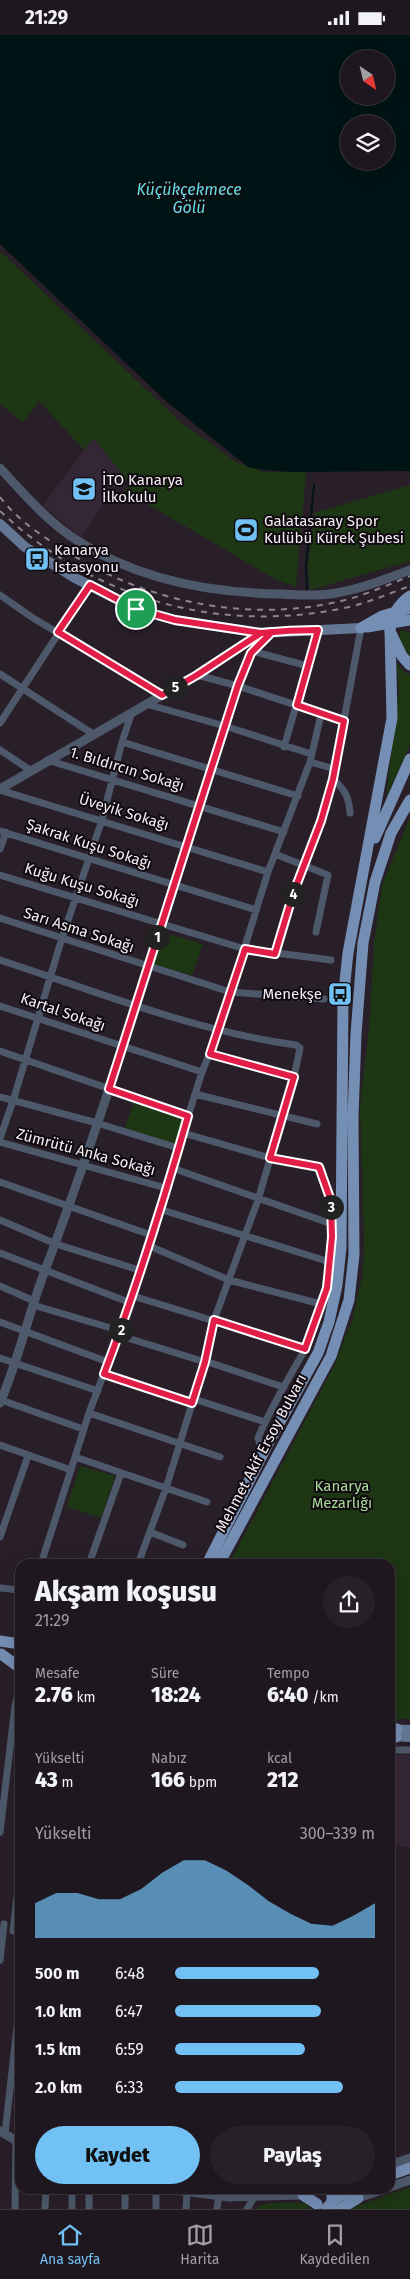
<!DOCTYPE html>
<html lang="tr">
<head>
<meta charset="utf-8">
<style>
  body { margin:0; font-family:"Fira Sans",sans-serif; background:#272028; color:#f1f3f6; height:100vh; display:flex; flex-direction:column; font-size:19px; white-space:nowrap }
  * { box-sizing:border-box; margin:0 }
  p { font-size:16px; color:#a19fa4 }
  .icon { flex:none; width:28px; height:28px; fill:none; stroke:currentColor; stroke-width:2; stroke-linecap:round; stroke-linejoin:round }
  .map { position:relative; flex:1; overflow:hidden }
  .side { position:absolute; left:15px; top:1524px; width:380px; height:635px; display:flex; flex-direction:column; background:#1f171f; border-radius:15px; box-shadow:0 5px 20px #0002,0 0 0 1px #3c363d }
  .side>* { flex:none }
  .needle { width:32px; rotate:145deg }
  .buttons { position:absolute; left:340px; top:15px; display:grid; gap:10px }
  .buttons a { display:grid; place-items:center; width:55px; height:55px; border-radius:50%; background:#1f171f; box-shadow:0 5px 20px #0002,0 0 0 1px #3c363d; font-size:25px }
  .pin { position:absolute; display:grid; place-items:center; width:42px; height:42px; color:#fff; margin:-21px; border:2px solid #fff; border-radius:50%; box-shadow:0 1px 5px #0007 }
  .km { position:absolute; width:25px; height:25px; margin:-12px; border-radius:50%; background:#222; color:#fff; font-size:14px; line-height:25px; text-align:center }
  .round { display:grid; place-items:center; flex:none; width:52px; height:52px; border-radius:26px; background:#272028 }
  .head { display:flex; align-items:center; justify-content:space-between; height:85px; padding:0 20px }
  h1 { font-size:28px; font-weight:800; line-height:38px }
  .stats { display:grid; grid-template-columns:repeat(3,1fr); gap:8px; height:85px; padding:5px 20px }
  .stats div { display:grid; align-content:center }
  .stats b { font-size:21px; font-weight:800 }
  .stats small { font-size:14px; font-weight:400 }
  .stats p { font-size:14px }
  .chart { height:140px; padding:10px 20px }
  .chart p { display:flex; justify-content:space-between }
  .chart svg { width:100%; height:90px; margin-top:5px; fill:#71c1f5; opacity:.7 }
  .action { display:flex; gap:10px; margin-top:auto; padding:10px 20px }
  .action a { flex:1; height:58px; border-radius:30px; background:#71c1f5; color:#111; font-size:20px; font-weight:800; line-height:58px; text-align:center }
  .action a+a { background:#272028; color:#f1f3f6 }
  ul { padding:0 20px; list-style:none; font-size:16px }
  li { display:grid; grid-template-columns:80px 60px 1fr; align-items:center; height:38px }
  li i { height:12px; border-radius:6px; background:#71c1f5 }
  .status { display:flex; justify-content:space-between; align-items:center; height:35px; padding:0 25px; background:#1f171f; direction:ltr }
  .status svg { height:14px; fill:currentColor }
  .tab-bar { display:flex; justify-content:space-around; align-items:center; height:70px; border-top:1px solid #3c363d; background:#1f171f; font-size:14px; color:#a19fa4 }
  .tab-bar a { display:grid; justify-items:center; gap:2px }
  .tab-bar .on { color:#71c1f5 }
  .map>svg:first-child { display:block }
  .built { fill:#352635 }
  .green { fill:#1d3614 }
  .water { fill:#001415; fill-rule:evenodd }
  .lines { fill:none; stroke-linecap:round; stroke-linejoin:round }
  .stream { stroke:#001415; stroke-width:2 }
  .minor { stroke:#4d596b; stroke-width:7 }
  .tertiary { stroke:#4d596b; stroke-width:9 }
  .secondary { stroke:#637794; stroke-width:10 }
  .primary { stroke:#758eb4; stroke-width:11 }
  .rail { stroke:#8d848c; stroke-width:2; stroke-dasharray:6 6; stroke-linecap:butt }
  .primary-bridge { stroke:#758eb4; stroke-width:11 }
  .route-casing { stroke:#fff; stroke-width:10 }
  .route { stroke:#e11d48; stroke-width:6 }
  .labels { text-anchor:middle; stroke-width:4; stroke-linejoin:round; paint-order:stroke }
  .poi-label { font-size:15px; fill:#f6eef5; stroke:#0f0a0f; text-anchor:start }
  .street-label { font-size:15px; fill:#f6eef5; stroke:#0f0a0f }
  .park-label { font-size:15px; fill:#a8da97; stroke:#0f0a0f }
  .water-label { font-size:16px; font-style:italic; fill:#67dbe4; stroke:#0f0a0f }
</style>
</head>
<body>
<div class="status"><b>21:29</b><svg viewBox="0 0 49 12"><path d="M0 12V9h3v3zM5 12V6h3v6zM10 12V3h3v9zM15 12V0h3v12zM26 1h20v11H26zM47 4h2v5h-2z"/></svg></div>
<div class="map">
<svg width="410" height="2174" viewBox="0 0 410 2174">
  <rect width="100%" height="100%" fill="#291f29"/>
  <path class="built" d="M93,403L123,440L81,503L43,470Z
    M390,1720H410V1812L390,1811Z"/>
  <path class="green" d="M0,216L182,388L238,428L264,437H306L296,552L275,544L125,456L130,447L125,443L94,403L84,415L39,366L23,387L0,369Z
    M410,450V526L310,555L308,532L314,478Z
    M400,595L406,596L410,599V621L401,611Z
    M396,627L404,637L410,640V710L386,763L399,655Z
    M410,782V1684H390V1529H229L333,1333L352,1285L363,1238L364,1204L360,1070L369,994L374,908L382,850Z
    M162,897L203,909L192,940L153,930Z
    M135,1064L186,1081L177,1112L124,1095Z
    M80,1431L115,1441L101,1483L67,1472Z
    M410,2152V2174H351L354,2172Z
    M270,2168H305L310,2174H255L259,2171Z"/>
  <path class="water" d="M0,0H410V436L290,437L264,435L248,432L167,367L0,209ZM349,24H386V61H349ZM349,89H386V126H349Z"/>
  <g class="lines">
    <path class="stream" d="M307,555L306,532L314,450"/>
    <path class="minor" d="M0,560L33,583L162,660
      M252,616L308,631
      M0,639L93,699
      M197,640L238,651L344,686
      M146,669L225,691L311,719
      M0,688L90,550
      M122,707L298,761
      M284,712L318,595
      M0,715L30,735
      M47,725L284,797
      M310,727L335,734
      M333,744C345,755 349,762 350,778
      M0,755L268,837
      M0,796L256,875
      M0,814L6,797
      M275,819L328,840L316,897
      M0,840L245,914L331,925
      M0,883L230,957L324,964
      M275,919L293,859L321,786L333,744L361,593
      M0,925C98,957 194,996 296,1010L300,1013L294,1042L258,1165L214,1285L205,1327L166,1453L138,1529
      M0,971L202,1037
      M0,1016L188,1081
      M210,1019L294,1042
      M195,1059L317,1089
      M0,1062L97,1088L178,1113
      M183,1098L270,1123L319,1132C323,1143 328,1153 330,1164C340,1202 322,1282 304,1316C288,1345 271,1372 258,1403L263,1419
      M0,1103L13,1066L62,903L102,785L122,707L132,677
      M0,1107L166,1153
      M172,1133L332,1189
      M0,1147L151,1200
      M159,1174L330,1227
      M0,1185L56,1209L139,1235
      M147,1210L229,1245L321,1269
      M0,1218L131,1268
      M0,1251L34,1266
      M133,1261L305,1314
      M33,1270L121,1296
      M0,1287L108,1327
      M118,1300L205,1327
      M0,1323L98,1356
      M205,1326L283,1352
      M103,1339L192,1369
      M194,1364L265,1387
      M1,1365L83,1394
      M89,1378L220,1422
      M0,1410L71,1435
      M75,1422L207,1467
      M150,1497L183,1510
      M0,1502L28,1421
      M41,1529L89,1378L133,1261L139,1235L178,1113L202,1037L219,995L268,837L310,727L321,680
      M89,1529L121,1438
      M0,1553L20,1555
      M390,1715H410
      M0,1797L15,1671L20,1652
      M13,1896L20,1836
      M0,1925L4,1889
      M5,2099L20,1965
      M89,2154V2174
      M125,2154V2174
      M15,2174L16,2106
      M45,2174L46,2154
      M72,2174V2154
      M156,2174V2154
      M186,2174L187,2157
      M217,2174L219,2160
      M247,2174L255,2161L256,2154"/>
    <path class="tertiary" d="M0,433C24,459 48,487 78,506C137,544 211,558 281,559C297,560 314,561 330,559C358,555 384,545 410,535
      M0,754L197,640L261,598
      M0,1368C18,1326 28,1281 44,1238C117,1045 174,847 238,651L251,618L272,597
      M0,2096L20,2108
      M390,2130L410,2123
      M390,2152L410,2145
      M168,2154L229,2162L303,2160
      M352,2162L358,2163L385,2154"/>
    <path class="secondary" d="M0,489L25,512L75,543L136,574L175,585L261,598L361,593
      M390,1694L410,1695
      M390,1701L410,1702"/>
    <path class="primary" d="M367,592L410,585
      M361,593L382,581L410,573
      M392,600L402,621L410,630
      M375,803L410,724
      M207,1529L272,1401L318,1318L329,1287L337,1250L341,1213L343,965L348,918L392,683L390,596
      M219,1529L331,1321L349,1265L354,1220L353,1082L356,999L363,908L375,847L391,798L410,765
      M0,1606L20,1609
      M1,1619L20,1633
      M390,1692L397,1694
      M390,1703L396,1702
      M390,2140L410,2133
      M312,2154L303,2160L317,2169
      M332,2154V2174
      M340,2174L358,2163"/>
    <path class="rail" d="M0,462C18,486 45,503 71,519C151,569 256,589 349,564C370,558 390,549 410,541
      M0,476C95,565 221,600 349,572C370,567 390,558 410,551"/>
    <path class="primary-bridge" d="M390,596C392,581 397,570 410,561
      M326,2174L335,2164L353,2154"/>
  </g>
  <g class="lines">
    <defs>
      <path id="route" d="M136,574L175,585L261,598L272,597L251,618L238,650L109,1054L188,1081C163,1168 136,1255 104,1339L192,1368L205,1327L214,1285L305,1314L327,1253L332,1202L331,1166L319,1132L270,1123L294,1042L210,1019L245,914L275,919L293,859L321,786L333,744L344,686L297,670L318,595C299,595 280,596 261,598L197,640L162,660L58,597L90,550L136,574"/>
    </defs>
    <use href="#route" class="route-casing"/>
    <use href="#route" class="route"/>
  </g>
  <defs>
    <symbol id="school-square" viewBox="-11 -11 22 22"><rect x="-9" y="-9" width="18" height="18" rx="4" fill="#71c1f5" stroke="#0f0a0f"/><path d="M0-5L7-2L0 1L-7-2ZM-4 1L0 2.5L4 1V4Q0 6-4 4Z" fill="#111"/></symbol>
    <symbol id="stadium-square" viewBox="-11 -11 22 22"><rect x="-9" y="-9" width="18" height="18" rx="4" fill="#71c1f5" stroke="#0f0a0f"/><path d="M0-5a6.5 5 0 1 0 0 10a6.5 5 0 1 0 0-10ZM-3.5-1.8h7v3.6h-7Z" fill="#111"/></symbol>
    <symbol id="bus-square" viewBox="-11 -11 22 22"><rect x="-9" y="-9" width="18" height="18" rx="4" fill="#71c1f5" stroke="#0f0a0f"/><path d="M-5-6H5V4H4V6H2V4H-2V6H-4V4H-5ZM-3.5-4V0h7V-4ZM-3.5 1.2v1.5H-2V1.2ZM2 1.2v1.5H3.5V1.2Z" fill="#111"/></symbol>
  </defs>
  <g fill-rule="evenodd">
    <use href="#school-square" x="70" y="440" width="28" height="28"/>
    <use href="#stadium-square" x="232" y="481" width="28" height="28"/>
    <use href="#bus-square" x="23" y="510" width="28" height="28"/>
    <use href="#bus-square" x="326" y="945" width="28" height="28"/>
  </g>
  <g class="labels">
    <g class="poi-label">
      <text x="102" y="450">İTO Kanarya<tspan x="102" dy="17">İlkokulu</tspan></text>
      <text x="264" y="491">Galatasaray Spor<tspan x="264" dy="17">Kulübü Kürek Şubesi</tspan></text>
      <text x="54" y="520">Kanarya<tspan x="54" dy="17">Istasyonu</tspan></text>
      <text x="322" y="964" text-anchor="end">Menekşe</text>
    </g>
    <g class="street-label">
      <text transform="translate(127 734) rotate(17)" y="5">1. Bıldırcın Sokağı</text>
      <text transform="translate(124 777) rotate(17)" y="5">Üveyik Sokağı</text>
      <text transform="translate(89 809) rotate(18)" y="5">Şakrak Kuşu Sokağı</text>
      <text transform="translate(82 850) rotate(17)" y="5">Kuğu Kuşu Sokağı</text>
      <text transform="translate(79 895) rotate(18)" y="5">Sarı Asma Sokağı</text>
      <text transform="translate(63 977) rotate(19)" y="5">Kartal Sokağı</text>
      <text transform="translate(86 1117) rotate(15)" y="5">Zümrütü Anka Sokağı</text>
      <text transform="translate(261 1418) rotate(-62)" y="5">Mehmet Akif Ersoy Bulvarı</text>
    </g>
    <g class="park-label">
      <text x="342" y="1456">Kanarya<tspan x="342" dy="17">Mezarlığı</tspan></text>
    </g>
    <g class="water-label">
      <text x="189" y="160">Küçükçekmece<tspan x="189" dy="18">Gölü</tspan></text>
    </g>
  </g>
</svg>
<div class="buttons">
<a><svg class="needle" viewBox="-14 -14 28 28"><path d="M0-13l5 13h-10z" fill="#e53935"/><path d="M0 13l5-13h-10z" fill="#a19fa4"/></svg></a>
<a><svg class="icon" aria-label="layers" viewBox="0 0 24 24"><path d="M12 4l9 5-9 5-9-5zM3 14l9 5 9-5"/></svg></a>
</div>
<div class="pin" style="left:136px;top:574px;background:#1e9e55"><svg class="icon" aria-label="arrive" viewBox="0 0 24 24"><path d="M6 21V4h12l-3 4 3 4H6"/></svg></div>
<b class="km" style="left:157px;top:902px">1</b>
<b class="km" style="left:121px;top:1295px">2</b>
<b class="km" style="left:331px;top:1172px">3</b>
<b class="km" style="left:293px;top:859px">4</b>
<b class="km" style="left:175px;top:652px">5</b>
<section class="side">
<div class="head"><div><h1>Akşam koşusu</h1><p>21:29</p></div><a class="round"><svg class="icon" aria-label="share" viewBox="0 0 24 24"><path d="M12 15V3M7 8l5-5 5 5M5 13v7h14v-7"/></svg></a></div>
<div class="stats">
<div><p>Mesafe</p><b>2.76<small> km</small></b></div>
<div><p>Süre</p><b>18:24</b></div>
<div><p>Tempo</p><b>6:40<small> /km</small></b></div>
</div>
<div class="stats">
<div><p>Yükselti</p><b>43<small> m</small></b></div>
<div><p>Nabız</p><b>166<small> bpm</small></b></div>
<div><p>kcal</p><b>212</b></div>
</div>
<div class="chart"><p><span>Yükselti</span>300–339 m</p>
<svg viewBox="0 0 160 44" preserveAspectRatio="none"><path d="M0 44V27L10 22L20 22L30 25L40 25L50 20L60 12L70 6L80 6L90 11L100 18L110 26L120 32L130 37L140 38L150 33L160 27V44z"/></svg>
</div>
<ul>
<li><b>500 m</b>6:48<i style="width:72%"></i></li>
<li><b>1.0 km</b>6:47<i style="width:73%"></i></li>
<li><b>1.5 km</b>6:59<i style="width:65%"></i></li>
<li><b>2.0 km</b>6:33<i style="width:84%"></i></li>
</ul>
<div class="action"><a>Kaydet</a><a>Paylaş</a></div>
</section>
</div>
<nav class="tab-bar">
<a class="on"><svg class="icon" aria-label="home" viewBox="0 0 24 24"><path d="M3 11l9-7 9 7M6 9v11h12V9"/></svg>Ana sayfa</a>
<a><svg class="icon" aria-label="map" viewBox="0 0 24 24"><path d="M3 6l6-2 6 2 6-2v14l-6 2-6-2-6 2zM9 4v14M15 6v14"/></svg>Harita</a>
<a><svg class="icon" aria-label="saved" viewBox="0 0 24 24"><path d="M7 4h10v16l-5-4-5 4z"/></svg>Kaydedilen</a>
</nav>
</body>
</html>
